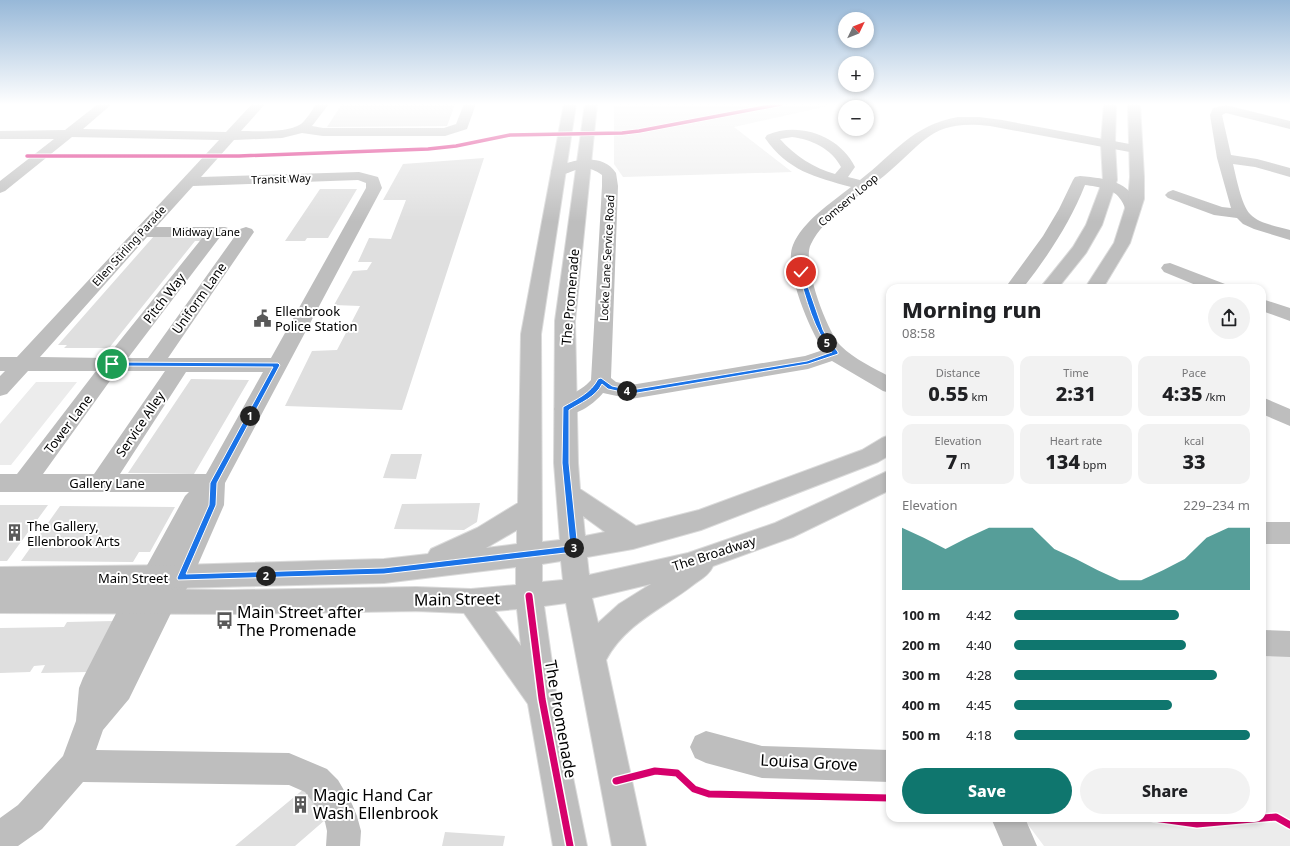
<!DOCTYPE html>
<html lang="en">
<head>
<meta charset="utf-8">
<style>
  body { margin:0; font-family:"Noto Sans",sans-serif; background:#f2f2f2; color:#202124; height:100vh; display:flex; flex-direction:column; font-size:15px; white-space:nowrap }
  * { box-sizing:border-box; margin:0 }
  p { font-size:13px; color:#757577 }
  .icon { flex:none; width:22px; height:22px; fill:none; stroke:currentColor; stroke-width:2; stroke-linecap:round; stroke-linejoin:round }
  .map { position:relative; flex:1; overflow:hidden }
  .drawer { position:absolute; left:886px; top:284px; width:380px; height:538px; display:flex; flex-direction:column; background:#fff; border-radius:12px; box-shadow:0 2px 6px #0003 }
  .drawer>* { flex:none }
  .needle { width:26px; rotate:47deg }
  .controls { position:absolute; left:838px; top:12px; display:grid; gap:8px }
  .controls a { display:grid; place-items:center; width:36px; height:36px; border-radius:50%; background:#fff; box-shadow:0 2px 6px #0003; font-size:20px }
  .pin { position:absolute; display:grid; place-items:center; width:34px; height:34px; color:#fff; margin:-17px; border:2px solid #fff; border-radius:50%; box-shadow:0 1px 4px #0007 }
  .km { position:absolute; width:20px; height:20px; margin:-10px; border-radius:50%; background:#222; color:#fff; font-size:11px; line-height:20px; text-align:center }
  .round { display:grid; place-items:center; flex:none; width:42px; height:42px; border-radius:21px; background:#f2f2f2 }
  .overview { display:flex; align-items:center; justify-content:space-between; height:68px; padding:0 16px }
  h1 { font-size:22px; font-weight:800; line-height:30px }
  .stats { display:grid; grid-template-columns:repeat(3,1fr); gap:6px; height:68px; padding:4px 16px }
  .stats div { display:grid; align-content:center; border-radius:10px; background:#f2f2f2; text-align:center }
  .stats b { font-size:20px; font-weight:800 }
  .stats small { font-size:11px; font-weight:400 }
  .stats p { font-size:11px }
  .chart { height:112px; padding:8px 16px }
  .chart p { display:flex; justify-content:space-between }
  .chart svg { width:100%; height:72px; margin-top:4px; fill:#0f766e; opacity:.7 }
  .button { display:flex; gap:8px; margin-top:auto; padding:8px 16px }
  .button a { flex:1; height:46px; border-radius:24px; background:#0f766e; color:#fff; font-size:16px; font-weight:800; line-height:46px; text-align:center }
  .button a+a { background:#f2f2f2; color:#202124 }
  ul { padding:0 16px; list-style:none; font-size:13px }
  li { display:grid; grid-template-columns:64px 48px 1fr; align-items:center; height:30px }
  li i { height:10px; border-radius:5px; background:#0f766e }
  .map>svg:first-child { display:block }
  .green { fill:#ececec }
  .building { fill:#dfdfdf }
  .lines { fill:none; stroke-linecap:round; stroke-linejoin:round }
  .major-casing { stroke:#dbdbdb; stroke-width:2 }
  .minor { fill:#bebebe; fill-rule:evenodd }
  .major { fill:#bebebe; fill-rule:evenodd }
  .cycleway-far1-casing { stroke:#fff; stroke-width:5 }
  .cycleway-casing { stroke:#fff; stroke-width:10 }
  .cycleway-far1 { stroke:#d6006c; stroke-width:3.5 }
  .cycleway { stroke:#d6006c; stroke-width:7 }
  .route { fill:#1a73e8; stroke:#fff }
  .labels { text-anchor:middle; stroke-width:4; stroke-linejoin:round; paint-order:stroke }
  .far-street-label { font-size:11px; fill:#000; stroke:#fff }
  .street-label { font-size:13px; fill:#000; stroke:#fff }
  .poi-label { font-size:13px; fill:#000; stroke:#fff; text-anchor:start }
  .near-street-label { font-size:16px; fill:#000; stroke:#fff }
  .near-poi-label { font-size:16px; fill:#000; stroke:#fff; text-anchor:start }
</style>
</head>
<body>
<div class="map">
<svg width="1290" height="846" viewBox="0 0 1290 846">
  <rect width="100%" height="100%" fill="#fff"/>
  <path class="green" d="M614,104H837L734,127L792,172L623,177L614,164Z
    M36,382H77L11,465H0V424Z
    M1262,650H1290V846H1044L1023,818H1262Z"/>
  <path class="building" d="M342,104H455L447,126L327,127Z
    M484,158L402,410L285,406L312,351L337,350L360,306L334,305L353,271L367,270L372,262H358L369,238L391,239L406,200H383L403,164Z
    M320,189H357L328,238H307L305,241H285Z
    M154,236L204,237L201,241H195L109,348H64L67,345H58Z
    M191,379L249,380L194,474L128,473Z
    M391,454H422L416,479L383,478Z
    M480,503L477,522L464,530L394,529L402,504Z
    M0,505H48L7,561H0Z
    M60,506L175,507L150,552H139L133,562L21,561Z
    M114,621L87,672L41,673L45,665L34,666L30,672L0,673V628L64,627L67,622Z
    M305,788L325,820L295,846H235Z
    M445,832L505,836L503,846H442Z"/>
  <g class="lines">
    <defs>
      <path id="major" d="M564,104H576L541,334L542,542L560,540L554,463L555,321L585,104H597L575,321L578,463L580,489L636,526L699,510L862,450L882,438L890,435V455L878,462L701,530L633,549L587,557L589,575L688,553L775,523L890,470V490L793,537L713,566C709,575 701,579 693,585C662,609 625,624 606,660L646,846H612L566,603L544,606L557,699L587,846H553L528,704L464,613L416,611L233,614L0,613V567L180,565L384,559L428,554L431,549L477,528L518,503L521,334ZM583,516L605,532L585,536ZM517,530V544L486,548ZM561,561L563,580L542,582V564ZM516,567V585L471,589L416,587L233,590L133,589L384,583ZM651,584L619,604L598,623L592,598ZM517,609L521,646L495,611Z
        M1104,104H1116L1115,144L1117,180L1102,225L1086,253L1058,288H1040L1073,247L1086,225L1103,180L1101,144Z
        M1128,104H1140L1144,177V199L1130,243L1103,288H1085L1114,243L1128,199L1130,177Z"/>
    </defs>
    <use href="#major" class="major-casing"/>
    <path class="minor" d="M98,104H112L83,129L226,132L252,104H265L241,131C257,131 288,133 301,124C307,119 312,110 316,104H329L312,126L323,128H444L456,124L464,104H476L467,129L445,136H323L302,133L282,138L234,140L201,177L359,172L378,177L382,188L225,483L224,505L189,585L172,611L129,699L103,730L96,750L289,753L327,769L338,780L352,804L357,816L361,831L360,846H326L327,831L325,822L314,804L305,792L289,785L83,782L42,829L18,846H0V818L18,805L63,756L76,721L79,688L83,678L127,592L145,569L185,496L189,492H0V474H17L96,371H28L7,394L0,396V376L5,371H0V357H17L219,140L72,137L5,191L0,193V181L54,139H0V131L65,130ZM358,180L366,183V188L271,358H168L254,232L252,229L246,227L240,229L148,358H128L220,237L231,235L233,232L231,229L225,227H156L193,186ZM147,237H203L106,358L40,357ZM117,371H165L94,474H43ZM186,372H263L206,474H120Z
      M1226,105L1290,121V129L1226,113L1222,115L1231,155L1257,159L1290,168V177L1255,167L1233,164C1236,176 1241,204 1250,214C1259,224 1277,226 1290,230V240L1254,229L1243,224L1237,218L1214,215L1168,198L1165,195L1168,192L1173,190L1222,207L1231,208L1217,158L1210,115L1213,108Z
      M958,117H979L1002,120L1135,145L1140,146L1142,149L1140,152L1135,153L990,126C931,119 925,142 884,176C861,195 824,217 811,244C801,262 827,332 841,346C854,359 874,368 890,377V393L883,391L832,361L808,369L631,399L603,393C593,405 573,419 557,414L554,409C561,397 580,393 591,380L602,186V175C579,158 571,179 553,174L551,171L553,168C572,160 602,152 616,173L618,186L611,378L616,382L631,385L805,356L823,350C810,330 783,268 793,245C803,221 831,203 851,187C815,177 788,171 765,138L767,135C799,121 840,136 855,167L848,177L860,180C894,154 912,125 958,117ZM792,137C811,139 832,149 841,167L835,174C814,168 795,156 780,139Z
      M1080,176C1109,179 1128,180 1141,209L1139,212L1133,214L1127,212C1125,209 1124,204 1121,200C1114,188 1098,187 1085,185C1070,223 1048,256 1023,288H1005L1043,236L1059,209L1073,180L1075,177Z
      M1170,263L1225,284L1228,288H1203L1164,272L1161,268L1164,264Z
      M1262,299L1290,308V321L1262,311Z
      M1262,397L1290,409V426L1262,414Z
      M1262,522H1290V544H1262Z
      M1262,630L1290,631V657L1262,656Z
      M706,731L762,746L890,750V782L762,778L706,763L695,758L690,747L695,736Z
      M991,818H1025L1037,846H1003Z"/>
    <use href="#major" class="major"/>
    <defs>
      <path id="cycleway-far1" d="M27,156H239L428,149L456,146L510,135L622,133L639,131L781,104"/>
      <path id="cycleway" d="M529,596L542,699L570,846
        M616,781L655,771L677,773L694,789L709,794L890,798
        M1154,818L1197,824L1276,817L1290,825"/>
    </defs>
    <use href="#cycleway-far1" class="cycleway-far1-casing"/>
    <use href="#cycleway" class="cycleway-casing"/>
    <use href="#cycleway-far1" class="cycleway-far1"/>
    <use href="#cycleway" class="cycleway"/>
  </g>
  <linearGradient id="sky" x2="0" y2="1"><stop stop-color="#97b8d8"/><stop offset="0.47" stop-color="#fff"/><stop offset="1" stop-color="#fff" stop-opacity="0"/></linearGradient>
  <rect width="1290" height="222" fill="url(#sky)"/>
  <path class="route" d="M801,271L803,272L823,330L828,339L838,352V354L808,364L631,394L608,389L602,384C596,397 580,403 569,410V463L578,549L574,552L384,574L178,580L177,578L209,505L210,483L273,367L112,366L109,364L112,362L278,363L280,365L217,483L216,505L186,574L384,568L570,546L562,463L563,407C577,399 591,393 598,379L601,378L612,386L631,390L807,361L832,352C813,329 807,300 798,272Z"/>
  <defs>
    <symbol id="civic-bare" viewBox="-9 -9 18 18"><path d="M-.6-6.5H3V-4.5H.6V-3L4-1V1h2V6H-6V1h2V-1L-.6-3ZM-1.2 2.5V6h2.4V2.5Z" fill="#595959" stroke="#fff" stroke-width="2.5" paint-order="stroke"/></symbol>
    <symbol id="building-bare" viewBox="-9 -9 18 18"><path d="M-4-6H4V6H1V3H-1V6H-4ZM-2.5-4.3h1.7v1.8h-1.7ZM.8-4.3h1.7v1.8H.8ZM-2.5-1h1.7V.8h-1.7ZM.8-1h1.7V.8H.8Z" fill="#595959" stroke="#fff" stroke-width="2.5" paint-order="stroke"/></symbol>
    <symbol id="bus-bare" viewBox="-9 -9 18 18"><path d="M-5-6H5V4H4V6H2V4H-2V6H-4V4H-5ZM-3.5-4V0h7V-4ZM-3.5 1.2v1.5H-2V1.2ZM2 1.2v1.5H3.5V1.2Z" fill="#595959" stroke="#fff" stroke-width="2.5" paint-order="stroke"/></symbol>
  </defs>
  <g fill-rule="evenodd">
    <use href="#civic-bare" x="250" y="306" width="25" height="25"/>
    <use href="#building-bare" x="2" y="520" width="25" height="25"/>
    <use href="#bus-bare" x="212" y="608" width="25" height="25"/>
    <use href="#building-bare" x="288" y="792" width="25" height="25"/>
  </g>
  <g class="labels">
    <g class="far-street-label">
      <text transform="translate(281 179) rotate(-2)" y="4">Transit Way</text>
      <text transform="translate(848 200) rotate(-40)" y="4">Comserv Loop</text>
      <text x="206" y="236">Midway Lane</text>
      <text transform="translate(129 246) rotate(-48)" y="4">Ellen Stirling Parade</text>
      <text transform="translate(607 258) rotate(-87)" y="4">Locke Lane Service Road</text>
    </g>
    <g class="street-label">
      <text transform="translate(570 297) rotate(-85)" y="5">The Promenade</text>
      <text transform="translate(164 298) rotate(-52)" y="5">Pitch Way</text>
      <text transform="translate(199 298) rotate(-55)" y="5">Uniform Lane</text>
      <text transform="translate(68 424) rotate(-53)" y="5">Tower Lane</text>
      <text transform="translate(140 424) rotate(-56)" y="5">Service Alley</text>
      <text x="107" y="488">Gallery Lane</text>
      <text transform="translate(714 553) rotate(-18)" y="5">The Broadway</text>
      <text x="133" y="583">Main Street</text>
    </g>
    <g class="poi-label">
      <text x="275" y="316">Ellenbrook<tspan x="275" dy="15">Police Station</tspan></text>
      <text x="27" y="531">The Gallery,<tspan x="27" dy="15">Ellenbrook Arts</tspan></text>
    </g>
    <g class="near-street-label">
      <text transform="translate(457 599) rotate(-1)" y="6">Main Street</text>
      <text transform="translate(561 719) rotate(80)" y="6">The Promenade</text>
      <text transform="translate(809 762) rotate(3)" y="6">Louisa Grove</text>
    </g>
    <g class="near-poi-label">
      <text x="237" y="618">Main Street after<tspan x="237" dy="18">The Promenade</tspan></text>
      <text x="313" y="801">Magic Hand Car<tspan x="313" dy="18">Wash Ellenbrook</tspan></text>
    </g>
  </g>
</svg>
<div class="controls">
<a><svg class="needle" viewBox="-14 -14 28 28"><path d="M0-13l5 13h-10z" fill="#e53935"/><path d="M0 13l5-13h-10z" fill="#757577"/></svg></a>
<a>+</a>
<a>−</a>
</div>
<div class="pin" style="left:112px;top:364px;background:#1e9e55"><svg class="icon" aria-label="arrive" viewBox="0 0 24 24"><path d="M6 21V4h12l-3 4 3 4H6"/></svg></div>
<div class="pin" style="left:801px;top:272px;background:#d93025"><svg class="icon" aria-label="check" viewBox="0 0 24 24"><path d="M5 12l5 5 9-10"/></svg></div>
<b class="km" style="left:250px;top:416px">1</b>
<b class="km" style="left:266px;top:576px">2</b>
<b class="km" style="left:574px;top:548px">3</b>
<b class="km" style="left:627px;top:391px">4</b>
<b class="km" style="left:827px;top:343px">5</b>
<section class="drawer">
<div class="overview"><div><h1>Morning run</h1><p>08:58</p></div><a class="round"><svg class="icon" aria-label="share" viewBox="0 0 24 24"><path d="M12 15V3M7 8l5-5 5 5M5 13v7h14v-7"/></svg></a></div>
<div class="stats">
<div><p>Distance</p><b>0.55<small> km</small></b></div>
<div><p>Time</p><b>2:31</b></div>
<div><p>Pace</p><b>4:35<small> /km</small></b></div>
</div>
<div class="stats">
<div><p>Elevation</p><b>7<small> m</small></b></div>
<div><p>Heart rate</p><b>134<small> bpm</small></b></div>
<div><p>kcal</p><b>33</b></div>
</div>
<div class="chart"><p><span>Elevation</span>229–234 m</p>
<svg viewBox="0 0 160 44" preserveAspectRatio="none"><path d="M0 44V6L10 12L20 19L30 12L40 6L50 6L60 6L70 19L80 25L90 32L100 38L110 38L120 32L130 25L140 12L150 6L160 6V44z"/></svg>
</div>
<ul>
<li><b>100 m</b>4:42<i style="width:70%"></i></li>
<li><b>200 m</b>4:40<i style="width:73%"></i></li>
<li><b>300 m</b>4:28<i style="width:86%"></i></li>
<li><b>400 m</b>4:45<i style="width:67%"></i></li>
<li><b>500 m</b>4:18<i style="width:100%"></i></li>
</ul>
<div class="button"><a>Save</a><a>Share</a></div>
</section>
</div>
</body>
</html>
